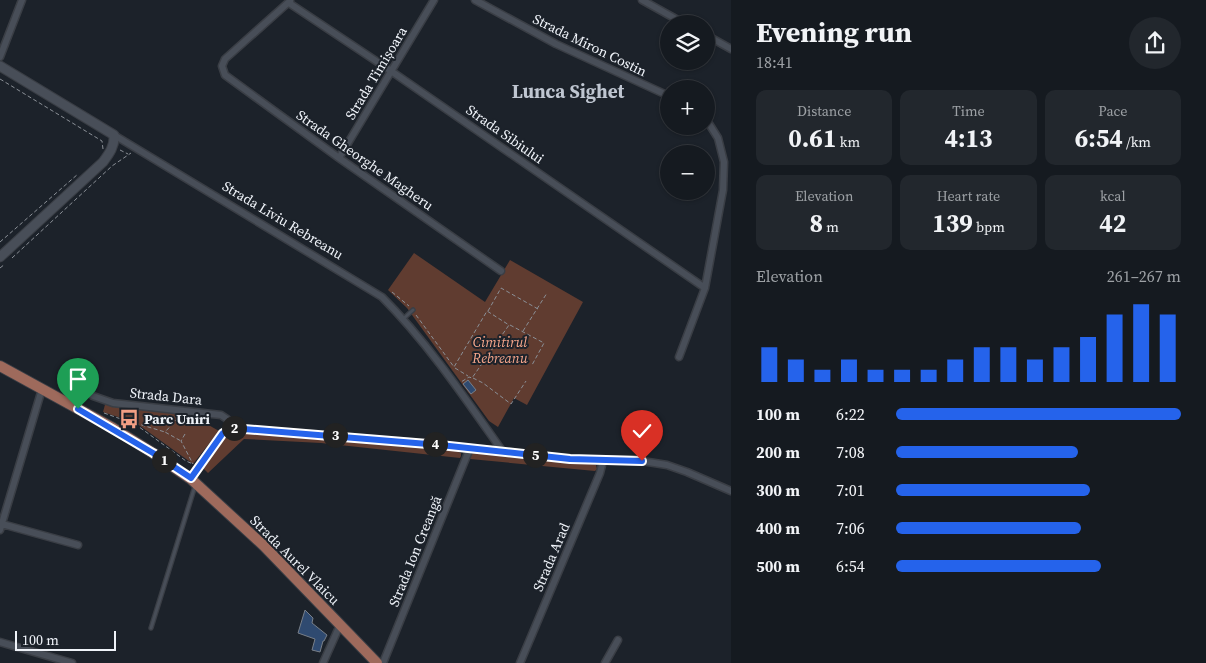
<!DOCTYPE html>
<html lang="en">
<head>
<meta charset="utf-8">
<style>
  body { margin:0; font-family:"Source Serif 4",serif; background:#22272d; color:#f1f3f6; height:100vh; display:flex; flex-direction:column; font-size:19px; white-space:nowrap }
  * { box-sizing:border-box; margin:0 }
  p { font-size:16px; color:#9da1a5 }
  .icon { flex:none; width:28px; height:28px; fill:none; stroke:currentColor; stroke-width:2; stroke-linecap:round; stroke-linejoin:round }
  .map { position:relative; flex:1; overflow:hidden }
  .details { display:flex; flex-direction:column; background:#151a20; width:475px }
  .details>* { flex:none }
  .fabs { position:absolute; left:660px; top:15px; display:grid; gap:10px }
  .fabs a { display:grid; place-items:center; width:55px; height:55px; border-radius:50%; background:#151a20; box-shadow:0 1px 4px #0004,0 0 0 1px #34383e; font-size:25px }
  .scale { position:absolute; left:15px; bottom:12px; width:101px; box-sizing:border-box; padding-left:5px; border:2px solid #eff3f9; border-top:0; font-size:14px; line-height:18px; white-space:nowrap; color:#eff3f9; -webkit-text-stroke:4px #1c222a; paint-order:stroke }
  .pin { position:absolute; display:grid; place-items:center; width:42px; height:42px; color:#fff; margin:-51px -21px; border-radius:50% 50% 50% 0; rotate:-45deg; box-shadow:0 0 5px #0007 }
  .pin .icon { rotate:45deg }
  .km { position:absolute; width:25px; height:25px; margin:-12px; border-radius:50%; background:#222; color:#fff; font-size:14px; line-height:25px; text-align:center }
  .round { display:grid; place-items:center; flex:none; width:52px; height:52px; border-radius:26px; background:#22272d }
  .summary { display:flex; align-items:center; justify-content:space-between; height:85px; padding:0 25px }
  h1 { font-size:28px; font-weight:700; line-height:38px }
  .metrics { display:grid; grid-template-columns:repeat(3,1fr); gap:8px; height:85px; padding:5px 25px }
  .metrics div { display:grid; align-content:center; border-radius:10px; background:#22272d; text-align:center }
  .metrics b { font-size:25px; font-weight:700 }
  .metrics small { font-size:14px; font-weight:400 }
  .metrics p { font-size:14px }
  .chart { height:140px; padding:10px 25px }
  .chart p { display:flex; justify-content:space-between }
  .chart svg { width:100%; height:90px; margin-top:5px; stroke:#2563eb; stroke-width:6 }
  ul { padding:0 25px; list-style:none; font-size:16px }
  li { display:grid; grid-template-columns:80px 60px 1fr; align-items:center; height:38px }
  li i { height:12px; border-radius:6px; background:#2563eb }
  main { display:flex; flex:1; min-height:0 }
  .map>svg:first-child { display:block }
  .green { fill:#603c30 }
  .building { fill:#2f4a70; stroke:#787f89 }
  .lines { fill:none; stroke-linecap:round; stroke-linejoin:round }
  .service-casing { stroke:#3a3e45; stroke-width:5.5 }
  .minor-casing { stroke:#3a3e45; stroke-width:9 }
  .secondary-casing { stroke:#3a3e45; stroke-width:11 }
  .primary-casing { stroke:#3a3e45; stroke-width:12 }
  .path { stroke:#8b9097; stroke-width:1; stroke-dasharray:4 2.5; stroke-linecap:butt }
  .service { stroke:#484e58; stroke-width:3 }
  .minor { stroke:#484e58; stroke-width:6 }
  .secondary { stroke:#484e58; stroke-width:9 }
  .primary { stroke:#9e6a5c; stroke-width:10 }
  .route-casing { stroke:#fff; stroke-width:10 }
  .route { stroke:#2563eb; stroke-width:6 }
  .labels { text-anchor:middle; stroke-width:4; stroke-linejoin:round; paint-order:stroke }
  .street-label { font-size:14px; fill:#eff3f9; stroke:#1c222a }
  .park-label { font-size:14px; font-style:italic; fill:#f8a78c; stroke:#1c222a }
  .poi-label { font-size:14px; font-weight:bold; fill:#eff3f9; stroke:#1c222a; text-anchor:start }
  .district-label { font-size:19px; font-weight:bold; fill:#bfc6d1; stroke:#1c222a }
</style>
</head>
<body>
<main>
<div class="map">
<svg width="731" height="663" viewBox="0 0 731 663">
  <rect width="100%" height="100%" fill="#1c222a"/>
  <path class="green" d="M414,253L485,302L510,260L583,302L527,405L514,398L498,427L489,421L407,308L388,290Z
    M106,401L184,411L219,431L193,464L136,423L103,412Z
    M241,431L329,438L455,451L461,453V456L460,458L321,443L244,439L208,473L203,468L225,437Z
    M472,453H484L592,464L596,465L597,469L595,471L470,459Z"/>
  <path class="building" d="M468,380L476,390L471,394L463,384Z
    M305,610L313,618L312,623L327,635L324,641H323L320,652L312,650L315,639L298,633Z"/>
  <g class="lines">
    <defs>
      <path id="service" d="M403,319L413,310
        M151,628L195,486"/>
      <path id="minor" d="M475,0L556,44L669,96
        M642,0L685,24
        M290,1L225,59L222,66L225,75L339,158L501,271
        M289,3L391,71L705,288
        M706,35L731,49
        M0,57L22,0
        M114,135L382,297C428,343 465,398 503,452
        M339,158L434,0
        M679,357L705,288L723,190L724,162L718,138L706,119
        M93,396L113,403L221,415L227,419L232,428L440,445L570,459L642,461L667,465L687,472L731,491
        M191,479L223,433L232,428
        M2,524L78,545
        M0,530L42,389
        M0,642L72,663
        M323,663L340,625
        M383,663L470,448
        M520,663L600,473L603,461
        M605,663L618,640"/>
      <path id="secondary" d="M0,66L114,135C115,146 109,154 103,162L0,257"/>
      <path id="primary" d="M0,366L113,428L153,453L191,479L264,546L377,663"/>
    </defs>
    <use href="#service" class="service-casing"/>
    <use href="#minor" class="minor-casing"/>
    <use href="#secondary" class="secondary-casing"/>
    <use href="#primary" class="primary-casing"/>
    <path class="path" d="M0,79L102,141L103,149
      M120,150L128,154
      M0,242L78,174
      M12,258L112,166L131,153
      M0,268L5,264
      M392,292L409,306
      M488,311L501,288L538,309
      M416,315L454,367L487,311L509,325L472,378L469,377L461,382
      M510,325L544,343L532,365
      M523,331L547,293
      M455,368L468,376
      M473,378L483,383L511,404L526,381
      M104,413L135,424L186,461L193,464
      M178,418L165,432L181,441
      M135,423L165,432
      M185,434L181,441L193,464"/>
    <use href="#service" class="service"/>
    <use href="#minor" class="minor"/>
    <use href="#secondary" class="secondary"/>
    <use href="#primary" class="primary"/>
  </g>
  <g class="lines">
    <defs>
      <path id="route" d="M78,409L153,453L191,478L223,433L232,428L440,445L570,459L642,461"/>
    </defs>
    <use href="#route" class="route-casing"/>
    <use href="#route" class="route"/>
  </g>
  <defs>
    <symbol id="bus-bare" viewBox="-9 -9 18 18"><path d="M-5-6H5V4H4V6H2V4H-2V6H-4V4H-5ZM-3.5-4V0h7V-4ZM-3.5 1.2v1.5H-2V1.2ZM2 1.2v1.5H3.5V1.2Z" fill="#f39f84" stroke="#1c222a" stroke-width="2.5" paint-order="stroke"/></symbol>
  </defs>
  <g fill-rule="evenodd">
    <use href="#bus-bare" x="115" y="405" width="28" height="28"/>
  </g>
  <g class="labels">
    <g class="street-label">
      <text transform="translate(590 45) rotate(26)" y="5">Strada Miron Costin</text>
      <text transform="translate(376 73) rotate(-59)" y="5">Strada Timișoara</text>
      <text transform="translate(505 134) rotate(35)" y="5">Strada Sibiului</text>
      <text transform="translate(365 160) rotate(35)" y="5">Strada Gheorghe Magheru</text>
      <text transform="translate(283 220) rotate(31)" y="5">Strada Liviu Rebreanu</text>
      <text transform="translate(166 396) rotate(6)" y="5">Strada Dara</text>
      <text transform="translate(415 551) rotate(-68)" y="5">Strada Ion Creangă</text>
      <text transform="translate(551 557) rotate(-67)" y="5">Strada Arad</text>
      <text transform="translate(295 560) rotate(45)" y="5">Strada Aurel Vlaicu</text>
    </g>
    <g class="park-label">
      <text x="500" y="347">Cimitirul<tspan x="500" dy="16">Rebreanu</tspan></text>
    </g>
    <g class="poi-label">
      <text x="144" y="424">Parc Uniri</text>
    </g>
    <g class="district-label">
      <text x="568" y="98">Lunca Sighet</text>
    </g>
  </g>
</svg>
<div class="fabs">
<a><svg class="icon" aria-label="layers" viewBox="0 0 24 24"><path d="M12 4l9 5-9 5-9-5zM3 14l9 5 9-5"/></svg></a>
<a>+</a>
<a>−</a>
</div>
<div class="scale">100 m</div>
<div class="pin" style="left:78px;top:409px;background:#1e9e55"><svg class="icon" aria-label="arrive" viewBox="0 0 24 24"><path d="M6 21V4h12l-3 4 3 4H6"/></svg></div>
<div class="pin" style="left:642px;top:461px;background:#d93025"><svg class="icon" aria-label="check" viewBox="0 0 24 24"><path d="M5 12l5 5 9-10"/></svg></div>
<b class="km" style="left:164px;top:460px">1</b>
<b class="km" style="left:234px;top:428px">2</b>
<b class="km" style="left:335px;top:435px">3</b>
<b class="km" style="left:435px;top:444px">4</b>
<b class="km" style="left:535px;top:455px">5</b>
</div>
<section class="details">
<div class="summary"><div><h1>Evening run</h1><p>18:41</p></div><a class="round"><svg class="icon" aria-label="share" viewBox="0 0 24 24"><path d="M12 15V3M7 8l5-5 5 5M5 13v7h14v-7"/></svg></a></div>
<div class="metrics">
<div><p>Distance</p><b>0.61<small> km</small></b></div>
<div><p>Time</p><b>4:13</b></div>
<div><p>Pace</p><b>6:54<small> /km</small></b></div>
</div>
<div class="metrics">
<div><p>Elevation</p><b>8<small> m</small></b></div>
<div><p>Heart rate</p><b>139<small> bpm</small></b></div>
<div><p>kcal</p><b>42</b></div>
</div>
<div class="chart"><p><span>Elevation</span>261–267 m</p>
<svg viewBox="0 0 160 44" preserveAspectRatio="none"><path d="M5 44V27M15 44V33M25 44V38M35 44V33M45 44V38M55 44V38M65 44V38M75 44V33M85 44V27M95 44V27M105 44V33M115 44V27M125 44V22M135 44V11M145 44V6M155 44V11"/></svg>
</div>
<ul>
<li><b>100 m</b>6:22<i style="width:100%"></i></li>
<li><b>200 m</b>7:08<i style="width:64%"></i></li>
<li><b>300 m</b>7:01<i style="width:68%"></i></li>
<li><b>400 m</b>7:06<i style="width:65%"></i></li>
<li><b>500 m</b>6:54<i style="width:72%"></i></li>
</ul>
</section>
</main>
</body>
</html>
